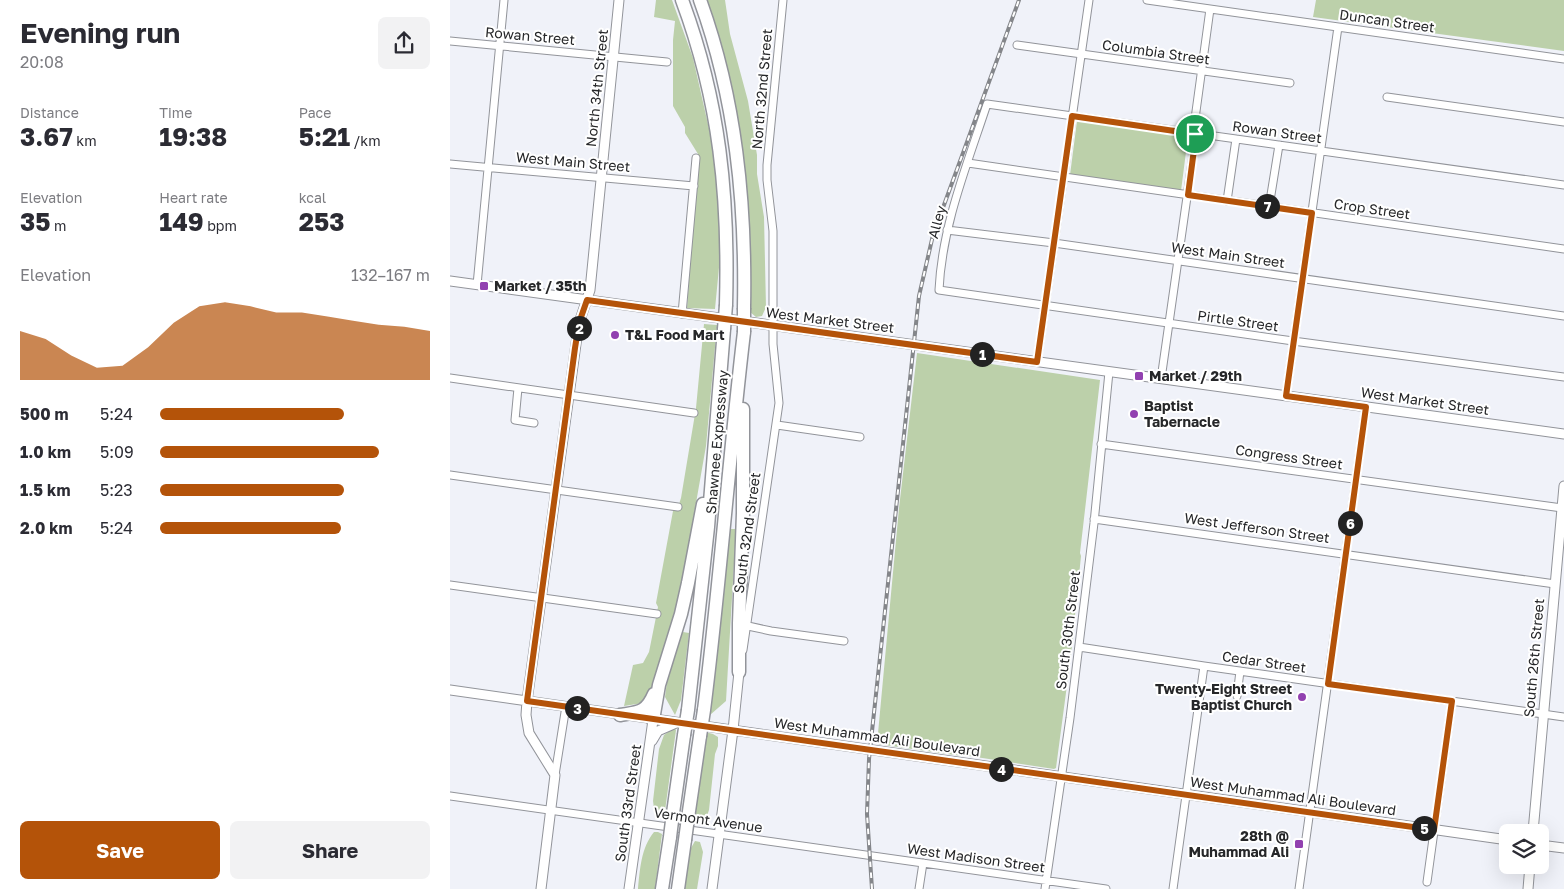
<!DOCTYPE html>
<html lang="en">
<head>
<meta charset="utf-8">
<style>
  body { margin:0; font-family:"Golos Text",sans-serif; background:#f2f2f3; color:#2b2b33; height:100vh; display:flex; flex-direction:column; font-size:19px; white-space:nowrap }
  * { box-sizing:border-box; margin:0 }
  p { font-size:16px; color:#7c7c81 }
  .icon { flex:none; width:28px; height:28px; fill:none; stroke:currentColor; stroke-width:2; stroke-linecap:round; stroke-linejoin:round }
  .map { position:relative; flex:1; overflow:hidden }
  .panel { display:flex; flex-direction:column; background:#fff; width:450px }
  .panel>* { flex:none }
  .controls { position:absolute; left:1049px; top:824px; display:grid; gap:10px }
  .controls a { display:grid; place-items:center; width:50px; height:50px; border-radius:8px; background:#fff; box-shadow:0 5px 20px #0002; font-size:25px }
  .pin { position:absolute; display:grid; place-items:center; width:42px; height:42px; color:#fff; margin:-21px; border:2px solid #fff; border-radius:50%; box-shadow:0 1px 5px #0007 }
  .km { position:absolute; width:25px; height:25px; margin:-12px; border-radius:50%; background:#222; color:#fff; font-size:14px; line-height:25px; text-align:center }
  .round { display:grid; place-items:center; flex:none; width:52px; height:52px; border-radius:8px; background:#f2f2f3 }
  .headline { display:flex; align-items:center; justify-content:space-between; height:85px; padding:0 20px }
  h1 { font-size:28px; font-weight:700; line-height:38px }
  .stats { display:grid; grid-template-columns:repeat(3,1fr); gap:8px; height:85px; padding:5px 20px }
  .stats div { display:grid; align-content:center }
  .stats b { font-size:25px; font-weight:700 }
  .stats small { font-size:14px; font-weight:400 }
  .stats p { font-size:14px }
  .chart { height:140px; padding:10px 20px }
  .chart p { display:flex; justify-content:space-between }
  .chart svg { width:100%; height:90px; margin-top:5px; fill:#b45309; opacity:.7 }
  .action { display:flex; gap:10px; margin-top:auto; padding:10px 20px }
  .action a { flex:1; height:58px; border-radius:8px; background:#b45309; color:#fff; font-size:20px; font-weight:700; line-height:58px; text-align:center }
  .action a+a { background:#f2f2f3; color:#2b2b33 }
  ul { padding:0 20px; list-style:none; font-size:16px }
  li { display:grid; grid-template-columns:80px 60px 1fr; align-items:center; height:38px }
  li i { height:12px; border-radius:6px; background:#b45309 }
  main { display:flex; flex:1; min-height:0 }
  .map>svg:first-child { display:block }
  .green { fill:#bcd0aa }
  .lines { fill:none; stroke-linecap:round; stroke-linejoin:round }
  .street-casing { stroke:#92949a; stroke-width:9 }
  .secondary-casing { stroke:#92949a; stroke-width:11 }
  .highway-casing { stroke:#92949a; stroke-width:15 }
  .street { stroke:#fff; stroke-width:7 }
  .secondary { stroke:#fff; stroke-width:9 }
  .highway { stroke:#fff; stroke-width:12 }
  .rail-casing { stroke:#84868a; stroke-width:4 }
  .rail { stroke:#fff; stroke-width:2; stroke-dasharray:5.5; stroke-linecap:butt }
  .highway-bridge-casing { stroke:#92949a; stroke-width:15; stroke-linecap:butt }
  .highway-bridge { stroke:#fff; stroke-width:12 }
  .route-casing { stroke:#fff; stroke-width:10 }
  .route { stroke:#b45309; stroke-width:6 }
  .poi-dot { fill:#9241b0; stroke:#fff; stroke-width:2 }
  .labels { text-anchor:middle; stroke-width:4; stroke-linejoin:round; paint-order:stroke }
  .street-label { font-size:14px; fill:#262729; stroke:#fff }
  .poi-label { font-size:14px; font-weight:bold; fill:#262729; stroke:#fff; text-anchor:start }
</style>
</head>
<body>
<main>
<section class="panel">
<div class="headline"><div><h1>Evening run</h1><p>20:08</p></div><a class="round"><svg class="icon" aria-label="share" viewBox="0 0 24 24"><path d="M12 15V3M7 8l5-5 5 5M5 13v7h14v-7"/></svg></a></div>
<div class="stats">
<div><p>Distance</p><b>3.67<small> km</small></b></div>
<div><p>Time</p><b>19:38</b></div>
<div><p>Pace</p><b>5:21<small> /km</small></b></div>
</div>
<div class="stats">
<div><p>Elevation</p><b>35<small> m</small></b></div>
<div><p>Heart rate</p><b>149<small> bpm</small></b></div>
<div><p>kcal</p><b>253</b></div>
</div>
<div class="chart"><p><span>Elevation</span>132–167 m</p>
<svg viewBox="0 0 160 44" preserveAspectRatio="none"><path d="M0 44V20L10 24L20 32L30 38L40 37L50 28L60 16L70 8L80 6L90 8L100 11L110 11L120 13L130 15L140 17L150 18L160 20V44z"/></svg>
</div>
<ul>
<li><b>500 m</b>5:24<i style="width:68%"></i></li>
<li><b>1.0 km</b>5:09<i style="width:81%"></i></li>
<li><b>1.5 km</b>5:23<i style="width:68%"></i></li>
<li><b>2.0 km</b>5:24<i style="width:67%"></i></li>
</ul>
<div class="action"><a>Save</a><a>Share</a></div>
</section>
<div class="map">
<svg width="1114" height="889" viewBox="0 0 1114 889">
  <rect width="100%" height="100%" fill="#f0f2f9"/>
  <path class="green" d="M206,0H222L243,58L267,164L271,247L265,309L237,308L248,154L235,133V127L223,106V40L225,21L204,17Z
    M254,0H275L280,34L298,101L307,155V174L314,217L316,307L312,316L306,317L300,312L301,260L294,158L281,83Z
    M866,0H1114V51L863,17Z
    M627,121L738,136L731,191L620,175Z
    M254,324L267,325L256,446L229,600L200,696L193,703L174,706L183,665L193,663L199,652L208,607L206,603L223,511L228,507L231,498L246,408Z
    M467,353L650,380L630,553L631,556L621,655L606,768L604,769L513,755L512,756L427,744L449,508Z
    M279,529H286L276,701L260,715Z
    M233,632L239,633L231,700L225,715L215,697L217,681L229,636Z
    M224,728L226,730L214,818L205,816L203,801L209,749L214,735Z
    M255,732L263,734L268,737V746L265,754L259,810L255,822L244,820Z
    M204,832H208L212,834L205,889H188C190,869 191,848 204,832Z
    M245,841L250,842L253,852L247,889H234L241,848Z"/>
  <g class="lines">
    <defs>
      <path id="street" d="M697,0L1114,59
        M0,41L217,62
        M567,45L840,83
        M937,97L1114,122
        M518,163L1114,249
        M0,164L244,186
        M1114,185L537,104C517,165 492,226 489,290L843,341L1114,377
        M777,201L786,139
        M819,207L829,145
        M497,230L604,243L1114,316
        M27,285L54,0
        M232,314L246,158
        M587,362L639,0
        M0,378L244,413
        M711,379L745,141L744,126L760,9
        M68,388L65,420L84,423
        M836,396L888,27
        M327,425L410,437
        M651,444L1112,508
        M0,475L228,507
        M644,519L1105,584
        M0,585L207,614
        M298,626L321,631L394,641
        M629,647L754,666L1114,717
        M293,650L329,403L323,344V231L317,180V165L333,0
        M787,696L790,671
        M105,775L116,706
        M0,796L656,889
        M977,882L1002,701
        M469,889L473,863
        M595,889L620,718L644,523L659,372
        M723,889L754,666
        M849,889L916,407"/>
      <path id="secondary" d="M0,281L1114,434
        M0,690L1058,840
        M202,741L208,731L224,724
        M1083,832L1114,486
        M1090,845L1114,848
        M91,889L105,775L79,733L76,715L77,701L126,344L129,323L140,290L169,0
        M179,889L203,720
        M262,889L283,730L289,672
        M1078,889L1080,865"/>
      <path id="highway" d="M232,0C270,102 279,197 276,305
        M250,0C286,99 296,203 294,308
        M289,672V623L293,513V409
        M238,710L258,527L274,329
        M254,710C270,584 279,458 294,332
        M170,715C188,712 196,713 204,694
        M203,720L209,685L231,614L238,583L253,504
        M223,813L234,735
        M238,818L250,736
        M212,889L220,837
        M228,889L235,840"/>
    </defs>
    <use href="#street" class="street-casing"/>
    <use href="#secondary" class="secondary-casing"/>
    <use href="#highway" class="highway-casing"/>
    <use href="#street" class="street"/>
    <use href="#secondary" class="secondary"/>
    <use href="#highway" class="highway"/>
    <defs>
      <path id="rail" d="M422,889L417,814L419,759L469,296L483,235L569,0"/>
    </defs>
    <use href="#rail" class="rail-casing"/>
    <use href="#rail" class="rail"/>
    <defs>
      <path id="highway-bridge" d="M274,329L276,305
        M294,332V308
        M234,735L238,710
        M250,736L254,710
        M220,837L223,813
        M235,840L238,818"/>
    </defs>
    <use href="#highway-bridge" class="highway-bridge-casing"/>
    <use href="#highway-bridge" class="highway-bridge"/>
  </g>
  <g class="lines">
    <defs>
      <path id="route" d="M622,116L745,134V142L738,195L862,213L836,396L916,407L878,684L1002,701L984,830L77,701L125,348L129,323L137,300L587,362Z"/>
    </defs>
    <use href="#route" class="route-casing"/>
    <use href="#route" class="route"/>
  </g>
  <g class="poi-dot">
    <rect x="29" y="281" width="10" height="10" rx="2.5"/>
    <circle cx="165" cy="335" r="5"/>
    <rect x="684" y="371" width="10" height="10" rx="2.5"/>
    <circle cx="684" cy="414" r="5"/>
    <circle cx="852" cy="697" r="5"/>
    <rect x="844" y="839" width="10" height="10" rx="2.5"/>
  </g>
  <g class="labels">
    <g class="street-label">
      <text transform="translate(937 21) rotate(8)" y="5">Duncan Street</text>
      <text transform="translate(80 36) rotate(5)" y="5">Rowan Street</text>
      <text transform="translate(706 52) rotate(8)" y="5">Columbia Street</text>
      <text transform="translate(147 88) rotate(-84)" y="5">North 34th Street</text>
      <text transform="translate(312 89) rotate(-85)" y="5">North 32nd Street</text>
      <text transform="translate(827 132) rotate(8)" y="5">Rowan Street</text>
      <text transform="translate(123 162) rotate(5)" y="5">West Main Street</text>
      <text transform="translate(922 209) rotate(8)" y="5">Crop Street</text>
      <text transform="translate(487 222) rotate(-75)" y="5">Alley</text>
      <text transform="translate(778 255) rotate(8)" y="5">West Main Street</text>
      <text transform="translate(380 320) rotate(7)" y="5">West Market Street</text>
      <text transform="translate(788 321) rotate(8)" y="5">Pirtle Street</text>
      <text transform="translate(975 401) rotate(8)" y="5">West Market Street</text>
      <text transform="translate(267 442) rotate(-85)" y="5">Shawnee Expressway</text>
      <text transform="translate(839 457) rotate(8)" y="5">Congress Street</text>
      <text transform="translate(807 528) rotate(8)" y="5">West Jefferson Street</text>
      <text transform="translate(297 533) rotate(-82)" y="5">South 32nd Street</text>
      <text transform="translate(618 630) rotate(-83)" y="5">South 30th Street</text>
      <text transform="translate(1084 658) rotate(-85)" y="5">South 26th Street</text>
      <text transform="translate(814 662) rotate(8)" y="5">Cedar Street</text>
      <text transform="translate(427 737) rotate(8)" y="5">West Muhammad Ali Boulevard</text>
      <text transform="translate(843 796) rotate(8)" y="5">West Muhammad Ali Boulevard</text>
      <text transform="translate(178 803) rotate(-82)" y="5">South 33rd Street</text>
      <text transform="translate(258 820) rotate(8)" y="5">Vermont Avenue</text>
      <text transform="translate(526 858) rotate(8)" y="5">West Madison Street</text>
    </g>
    <g class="poi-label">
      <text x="44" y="291">Market / 35th</text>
      <text x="175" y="340">T&amp;L Food Mart</text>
      <text x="699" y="381">Market / 29th</text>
      <text x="694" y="411">Baptist<tspan x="694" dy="16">Tabernacle</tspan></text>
      <text x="842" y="694" text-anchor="end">Twenty-Eight Street<tspan x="842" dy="16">Baptist Church</tspan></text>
      <text x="839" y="841" text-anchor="end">28th @<tspan x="839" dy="16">Muhammad Ali</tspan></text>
    </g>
  </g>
</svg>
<div class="controls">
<a><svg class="icon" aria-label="layers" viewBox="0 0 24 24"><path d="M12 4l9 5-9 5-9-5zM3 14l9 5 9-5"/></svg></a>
</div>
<div class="pin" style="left:745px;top:134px;background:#1e9e55"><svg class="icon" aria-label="arrive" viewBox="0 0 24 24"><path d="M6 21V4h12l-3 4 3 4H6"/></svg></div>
<b class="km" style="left:532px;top:354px">1</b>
<b class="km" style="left:129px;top:328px">2</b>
<b class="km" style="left:127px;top:708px">3</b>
<b class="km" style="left:551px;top:769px">4</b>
<b class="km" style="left:974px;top:828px">5</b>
<b class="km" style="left:900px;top:523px">6</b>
<b class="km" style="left:817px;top:206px">7</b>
</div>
</main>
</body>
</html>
